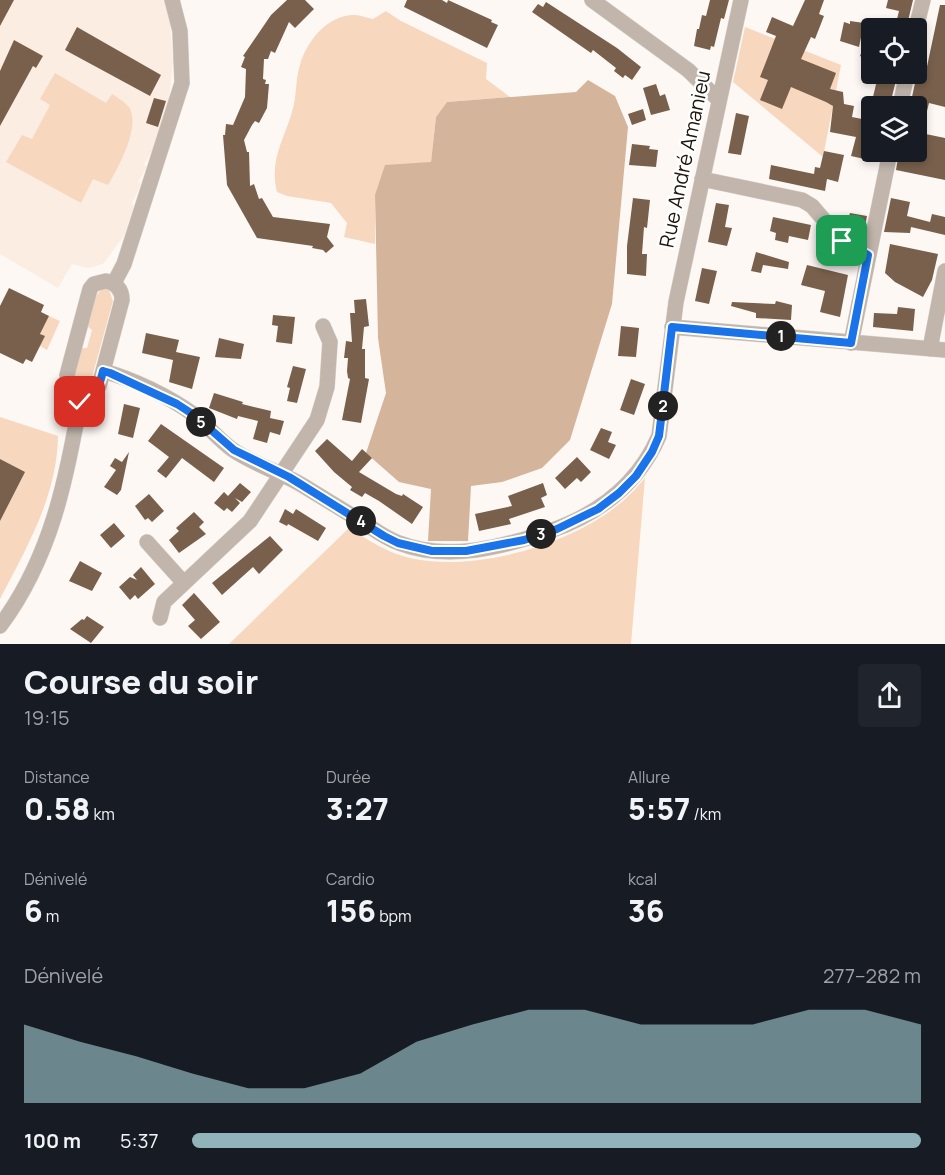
<!DOCTYPE html>
<html lang="fr">
<head>
<meta charset="utf-8">
<style>
  body { margin:0; font-family:Manrope,sans-serif; background:#20242c; color:#f1f3f6; height:100vh; display:flex; flex-direction:column; font-size:22px; white-space:nowrap }
  * { box-sizing:border-box; margin:0 }
  p { font-size:20px; color:#9ea1a6 }
  .icon { flex:none; width:33px; height:33px; fill:none; stroke:currentColor; stroke-width:2; stroke-linecap:round; stroke-linejoin:round }
  .map { position:relative; height:644px; overflow:hidden }
  .panel { display:flex; flex-direction:column; background:#171b24; flex:1 }
  .panel>* { flex:none }
  .buttons { position:absolute; left:861px; top:18px; display:grid; gap:12px }
  .buttons a { display:grid; place-items:center; width:66px; height:66px; border-radius:6px; background:#171b24; box-shadow:0 3px 9px #0003; font-size:30px }
  .pin { position:absolute; display:grid; place-items:center; width:51px; height:51px; color:#fff; margin:-26px; border-radius:12px; box-shadow:0 3px 9px #0006 }
  .km { position:absolute; width:30px; height:30px; margin:-15px; border-radius:50%; background:#222; color:#fff; font-size:16px; line-height:30px; text-align:center }
  .round { display:grid; place-items:center; flex:none; width:63px; height:63px; border-radius:6px; background:#20242c }
  .headline { display:flex; align-items:center; justify-content:space-between; height:102px; padding:0 24px }
  h1 { font-size:33px; font-weight:800; line-height:45px }
  .metrics { display:grid; grid-template-columns:repeat(3,1fr); gap:9px; height:102px; padding:6px 24px }
  .metrics div { display:grid; align-content:center }
  .metrics b { font-size:30px; font-weight:800 }
  .metrics small { font-size:16px; font-weight:400 }
  .metrics p { font-size:16px }
  .chart { height:168px; padding:12px 24px }
  .chart p { display:flex; justify-content:space-between }
  .chart svg { width:100%; height:108px; margin-top:6px; fill:#91b4bb; opacity:.7 }
  ul { padding:0 24px; list-style:none; font-size:20px }
  li { display:grid; grid-template-columns:96px 72px 1fr; align-items:center; height:45px }
  li i { height:15px; border-radius:8px; background:#91b4bb }
  .map>svg:first-child { display:block }
  .built { fill:#fbede2 }
  .green { fill:#f7d7be }
  .forest { fill:#d4b49b }
  .building { fill:#78604c }
  .lines { fill:none; stroke-linecap:round; stroke-linejoin:round }
  .minor-casing { stroke:#dad4cf; stroke-width:16 }
  .minor { stroke:#c2b6ac; stroke-width:15 }
  .route-casing { stroke:#fff; stroke-width:12 }
  .route { stroke:#1a73e8; stroke-width:8 }
  .labels { text-anchor:middle; stroke-width:5; stroke-linejoin:round; paint-order:stroke }
  .street-label { font-size:20px; fill:#1e140c; stroke:#fff }
</style>
</head>
<body>
<div class="map">
<svg width="945" height="644" viewBox="0 0 945 644">
  <rect width="100%" height="100%" fill="#fef8f4"/>
  <path class="built" d="M0,0H164L170,24L173,62L169,98L154,147L144,165L147,167L138,182L141,184L132,203L134,205L124,236L103,264L88,268L72,264L58,288L0,254Z"/>
  <path class="green" d="M386,11L401,21L487,63L486,79L510,97L447,102L436,117L431,162L375,195V244L344,237L347,223L331,203L287,196L277,192C269,160 284,140 292,112C297,97 295,80 300,65C306,42 328,14 355,15C361,15 367,18 373,19Z
    M745,27L841,65L823,157L733,82Z
    M55,73L106,103L112,94C118,98 127,103 130,109C140,128 118,168 108,185L93,179L81,203L6,162L22,135L32,139L50,105L40,99Z
    M104,288L109,290L113,301L90,384L81,389L76,387L72,379L81,348H87L92,330L87,326C90,314 92,294 104,288Z
    M49,316L60,321L47,350L40,346L44,336L40,334Z
    M0,417L58,436C57,496 27,547 0,599Z
    M645,478L631,644H229L349,528C368,540 388,553 410,558C475,573 574,544 623,501C631,494 638,486 645,478Z"/>
  <path class="forest" d="M588,80L615,96L628,127L612,304L570,440L542,468L502,482L471,486L468,541H428L431,489L399,482L366,453L386,393L378,338L375,195L385,165L431,162L436,117L447,102L576,92Z"/>
  <path class="building" d="M0,0H14L0,26Z
    M287,0H305L314,9L295,28L289,22L275,53L271,51L268,59H264L263,79L266,80L265,84H269L267,108L259,123L255,121L252,125L244,140L247,152H249L250,186L254,184L259,199L262,198L273,217L330,224L327,237L334,246L326,253L323,250L312,248L313,246L257,238L227,185L223,135H225L226,124L233,125L245,97L246,69L241,67L245,57L243,56L271,15Z
    M407,0H442L447,3L448,0L492,20L491,22L498,25L487,48L404,7Z
    M710,0H729L724,19L721,18L714,47L711,46L710,50L694,46L697,29H699L702,15L706,16Z
    M805,0H824L819,14L824,16L815,39L811,37L801,59L836,73L830,89L843,92L844,104L854,106L852,117L872,121V152H880L878,162L851,156L856,137L830,132L833,106L826,102L791,87L782,109L760,100L768,80L760,77L776,36L766,32L772,17L793,26Z
    M888,0H913L908,21L897,19L899,11L886,8Z
    M546,2L617,48L641,67L632,80L625,75L623,78L614,71L616,68L593,50L591,53L532,12L538,4L543,7Z
    M940,5H945V107L929,103L926,115L916,113V106H910L917,74L925,76Z
    M850,21L864,23L859,47L840,41L844,22L850,24Z
    M77,27L161,75L150,96L65,50Z
    M868,34L872,35V64L861,62L862,57L860,56Z
    M14,40L43,56L36,68L33,66L0,126V71Z
    M878,76L896,80L890,105L872,101Z
    M656,84L660,96L665,94L670,110L651,115L643,88Z
    M154,98L166,101L158,127L146,123Z
    M643,109L646,120L632,125L628,114Z
    M736,113L749,116L741,155L728,153Z
    M916,132L945,138V180L896,170L899,152H916Z
    M632,144L650,146L649,149L658,150L656,167L629,165Z
    M824,151L844,155L838,182L827,179L825,191L769,179L771,165L814,174L815,167L820,168Z
    M633,198L650,200L647,228L644,227L642,254H647L646,276L627,274V246Z
    M891,198L910,202L907,216L930,222L932,214L945,217V235L911,227L910,233L884,232Z
    M716,203L729,205L725,227L732,228L727,246L708,242Z
    M850,213L867,216L862,241L845,230Z
    M773,217L811,225L808,240L789,236L788,243L775,240L776,233L770,231Z
    M890,244L938,254L932,280L923,297L895,282L885,273Z
    M756,252L789,262L788,269L763,265L761,273L751,271Z
    M807,265L848,275L840,317L820,312L825,291L801,285Z
    M702,268L717,271L709,304L695,301Z
    M9,288L44,305L41,312L49,316L40,334L45,336L32,362L26,359L23,364L0,353V306Z
    M366,299L369,326L364,327L362,349H365V378L369,379L361,423L342,420L350,379L348,378L347,371L348,358H344L346,341L352,342L350,313H355L354,300Z
    M776,301L792,305L791,320L756,318V313L731,306L732,302L775,304Z
    M898,307L915,309L913,331L873,327L874,313L897,314Z
    M273,315L295,317L292,344L276,342L278,326L272,325Z
    M621,326L639,328L636,357L618,356Z
    M146,333L179,340L176,352L200,357L192,389L169,382L173,360L142,353Z
    M219,338L244,344L241,359L215,357Z
    M293,366L306,369L297,403L287,401L290,388L287,387Z
    M631,379L645,384L634,415L620,410Z
    M214,393L243,402L242,404L271,411L270,418L284,421L280,435L270,432L267,443L253,439L258,421L238,416L237,419L209,408Z
    M124,404L140,408L133,438L118,434Z
    M161,424L224,468L214,482L182,458L166,478L157,471L169,457L148,441Z
    M601,428L612,432L608,442L616,445L609,459L590,450Z
    M327,439L352,461L362,449L372,458L359,472L396,494L402,496L403,494L423,507L412,524L379,501L365,493L362,497L350,490L352,487L334,472L315,451Z
    M129,452L121,490L117,495L104,487L116,470L110,466L115,458L122,462Z
    M577,457L591,472L581,482L577,478L565,489L555,478Z
    M0,459L25,472L0,521Z
    M240,483L251,492L242,502L235,498L240,503L232,512L227,508L224,511L214,503L224,492L228,496Z
    M543,483L547,495L541,498L545,507L509,519L511,524L479,531L475,514L512,506L508,496Z
    M149,494L164,511L152,522L148,518L145,520L135,506Z
    M285,509L293,514L296,509L326,528L318,541L288,524L287,526L279,522Z
    M194,512L204,522L199,527L206,534L179,553L169,540L179,531L176,528Z
    M114,523L125,536L111,548L100,535Z
    M270,536L283,550L259,574L253,567L222,595L212,583Z
    M80,561L102,573L92,591L69,581Z
    M141,567L155,584L138,599L135,595L130,600L119,587L130,577L137,580L133,575Z
    M194,593L220,622L201,639L188,626L195,620L182,605Z
    M87,616L104,627L91,643L70,629L82,619L84,620Z"/>
  <g class="lines">
    <defs>
      <path id="minor" d="M592,0L688,70L719,100
        M916,28L923,0
        M900,106L907,74
        M702,179L802,200L812,206L842,241L868,255
        M106,281C116,283 122,289 122,300L99,386L88,396L78,395L70,390L67,375L90,289L94,284Z
        M114,283L124,264L182,83L180,31L172,0
        M672,327L945,350
        M851,343L890,152
        M930,349L945,271
        M103,371C133,379 168,396 193,414C207,425 219,440 233,450C255,465 280,472 302,485C320,496 338,507 356,518C370,526 384,538 399,543C448,562 503,547 550,531C599,514 638,484 659,436L676,302L741,0
        M147,542L183,582
        M160,618L164,602L250,521L317,420L327,387L330,342L323,326
        M0,626C51,558 67,478 81,396"/>
    </defs>
    <use href="#minor" class="minor-casing"/>
    <use href="#minor" class="minor"/>
  </g>
  <g class="lines">
    <defs>
      <path id="route" d="M80,402L81,396C97,396 100,384 103,371L110,373L177,404L194,415L234,450L289,477L384,536L398,543L432,551H466L524,540L557,529L598,509L619,493L636,476L652,452L659,436L672,327L851,343L868,255L842,241"/>
    </defs>
    <use href="#route" class="route-casing"/>
    <use href="#route" class="route"/>
  </g>
  <g class="labels">
    <g class="street-label">
      <text transform="translate(685 159) rotate(-78)" y="7">Rue André Amanieu</text>
    </g>
  </g>
</svg>
<div class="buttons">
<a><svg class="icon" aria-label="locate" viewBox="0 0 24 24"><circle cx="12" cy="12" r="6"/><path d="M12 2v4M12 18v4M2 12h4M18 12h4"/></svg></a>
<a><svg class="icon" aria-label="layers" viewBox="0 0 24 24"><path d="M12 4l9 5-9 5-9-5zM3 14l9 5 9-5"/></svg></a>
</div>
<div class="pin" style="left:842px;top:241px;background:#1e9e55"><svg class="icon" aria-label="arrive" viewBox="0 0 24 24"><path d="M6 21V4h12l-3 4 3 4H6"/></svg></div>
<div class="pin" style="left:80px;top:402px;background:#d93025"><svg class="icon" aria-label="check" viewBox="0 0 24 24"><path d="M5 12l5 5 9-10"/></svg></div>
<b class="km" style="left:781px;top:336px">1</b>
<b class="km" style="left:663px;top:406px">2</b>
<b class="km" style="left:541px;top:534px">3</b>
<b class="km" style="left:361px;top:521px">4</b>
<b class="km" style="left:201px;top:422px">5</b>
</div>
<section class="panel">
<div class="headline"><div><h1>Course du soir</h1><p>19:15</p></div><a class="round"><svg class="icon" aria-label="share" viewBox="0 0 24 24"><path d="M12 15V3M7 8l5-5 5 5M5 13v7h14v-7"/></svg></a></div>
<div class="metrics">
<div><p>Distance</p><b>0.58<small> km</small></b></div>
<div><p>Durée</p><b>3:27</b></div>
<div><p>Allure</p><b>5:57<small> /km</small></b></div>
</div>
<div class="metrics">
<div><p>Dénivelé</p><b>6<small> m</small></b></div>
<div><p>Cardio</p><b>156<small> bpm</small></b></div>
<div><p>kcal</p><b>36</b></div>
</div>
<div class="chart"><p><span>Dénivelé</span>277–282 m</p>
<svg viewBox="0 0 160 44" preserveAspectRatio="none"><path d="M0 44V12L10 19L20 25L30 32L40 38L50 38L60 32L70 19L80 12L90 6L100 6L110 12L120 12L130 12L140 6L150 6L160 12V44z"/></svg>
</div>
<ul>
<li><b>100 m</b>5:37<i style="width:100%"></i></li>
</ul>
</section>
</body>
</html>
